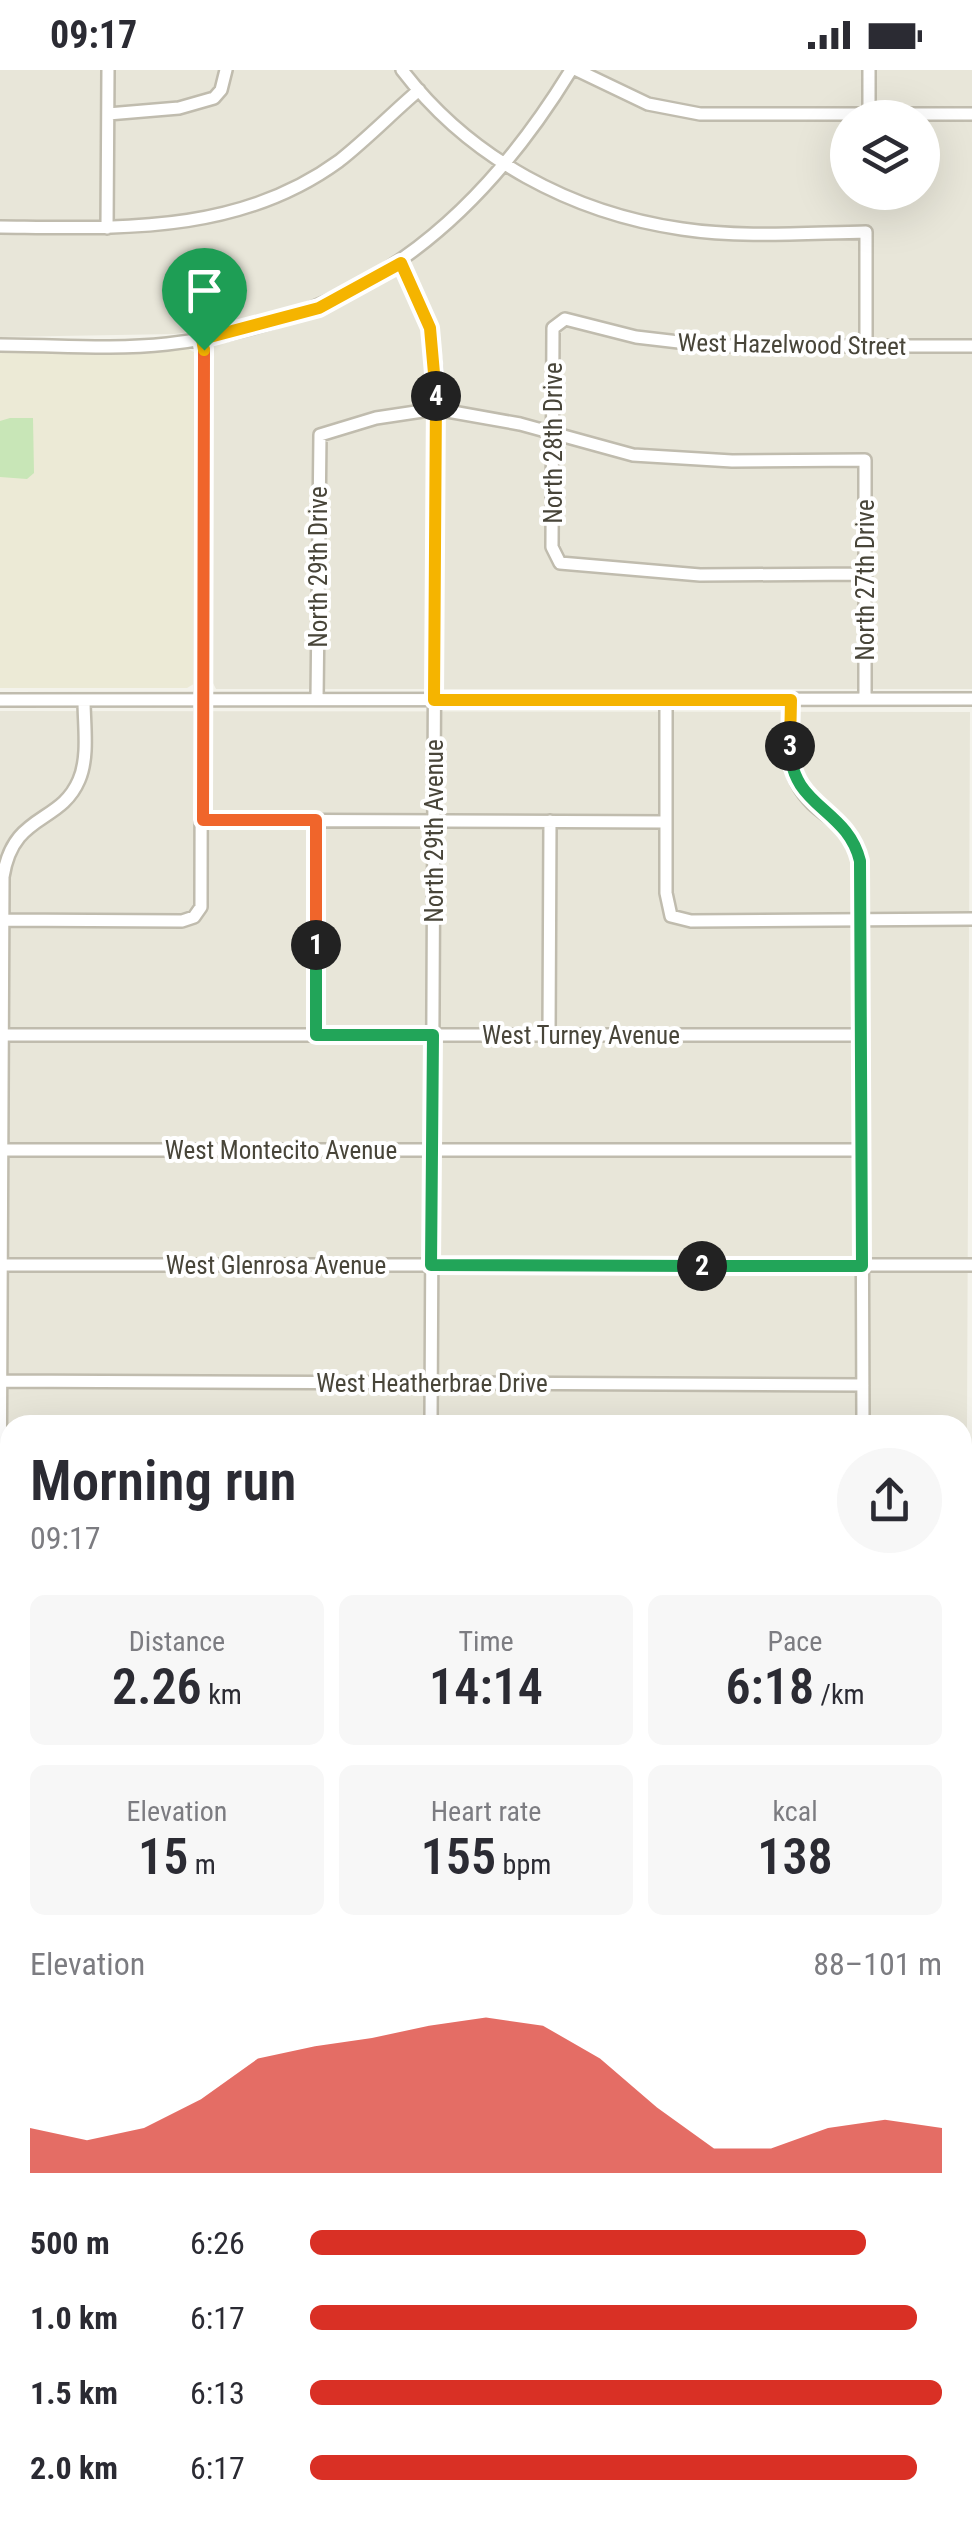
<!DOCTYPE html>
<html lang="en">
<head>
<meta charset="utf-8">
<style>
  body { margin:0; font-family:"Roboto Condensed",sans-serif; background:#f7f7f7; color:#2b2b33; height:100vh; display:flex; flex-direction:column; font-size:38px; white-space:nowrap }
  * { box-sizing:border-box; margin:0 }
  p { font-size:32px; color:#7c7c81 }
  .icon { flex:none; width:55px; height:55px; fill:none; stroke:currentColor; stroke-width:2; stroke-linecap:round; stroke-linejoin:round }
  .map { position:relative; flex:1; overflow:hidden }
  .drawer { position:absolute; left:0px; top:1345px; width:972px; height:1110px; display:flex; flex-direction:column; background:#fff; border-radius:30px 30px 0 0; box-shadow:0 10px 40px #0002 }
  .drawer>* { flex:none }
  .tools { position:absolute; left:830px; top:30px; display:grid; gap:20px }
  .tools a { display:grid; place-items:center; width:110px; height:110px; border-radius:50%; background:#fff; box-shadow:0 10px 40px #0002; font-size:50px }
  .pin { position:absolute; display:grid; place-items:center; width:85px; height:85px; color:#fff; margin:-102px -42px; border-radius:50% 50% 50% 0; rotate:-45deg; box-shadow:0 0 10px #0007 }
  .pin .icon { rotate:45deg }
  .km { position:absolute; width:50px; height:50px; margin:-25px; border-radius:50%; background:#222; color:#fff; font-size:28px; line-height:50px; text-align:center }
  .round { display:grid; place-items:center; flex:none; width:105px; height:105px; border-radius:52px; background:#f7f7f7 }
  .headline { display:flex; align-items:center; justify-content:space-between; height:170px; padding:0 30px }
  h1 { font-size:55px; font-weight:600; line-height:75px }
  .metrics { display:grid; grid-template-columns:repeat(3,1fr); gap:15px; height:170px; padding:10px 30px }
  .metrics div { display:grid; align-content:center; border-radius:15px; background:#f7f7f7; text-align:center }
  .metrics b { font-size:50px; font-weight:600 }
  .metrics small { font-size:28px; font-weight:400 }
  .metrics p { font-size:28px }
  .chart { height:280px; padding:20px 30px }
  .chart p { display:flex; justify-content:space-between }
  .chart svg { width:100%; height:180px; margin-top:10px; fill:#d93025; opacity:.7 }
  ul { padding:0 30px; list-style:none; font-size:32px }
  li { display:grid; grid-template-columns:160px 120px 1fr; align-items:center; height:75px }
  li i { height:25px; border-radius:12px; background:#d93025 }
  .status { display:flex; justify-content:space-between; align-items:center; height:70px; padding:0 50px; background:#fff; direction:ltr }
  .status svg { height:28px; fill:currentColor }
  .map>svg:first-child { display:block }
  .residential { fill:#e8e6d9; fill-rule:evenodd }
  .industrial { fill:#e4e2dc }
  .education { fill:#ecead6 }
  .park { fill:#c8e6b7 }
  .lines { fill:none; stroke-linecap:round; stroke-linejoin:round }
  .minor-casing { stroke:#c0bcae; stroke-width:16 }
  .major-casing { stroke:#ddcf70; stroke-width:20 }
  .minor { stroke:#fff; stroke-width:11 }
  .major { stroke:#f8eea0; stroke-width:15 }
  .split-1-casing { stroke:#fff; stroke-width:20 }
  .split-2-casing { stroke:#fff; stroke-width:20 }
  .split-3-casing { stroke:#fff; stroke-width:20 }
  .split-4-casing { stroke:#fff; stroke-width:20 }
  .split-5-casing { stroke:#fff; stroke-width:20 }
  .split-1 { stroke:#f0652b; stroke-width:12 }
  .split-2 { stroke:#22a559; stroke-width:12 }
  .split-3 { stroke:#22a559; stroke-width:12 }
  .split-4 { stroke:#f5b400; stroke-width:12 }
  .split-5 { stroke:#f5b400; stroke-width:12 }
  .labels { text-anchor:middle; stroke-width:8; stroke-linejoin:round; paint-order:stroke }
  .street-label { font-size:25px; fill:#484539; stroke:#fff }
</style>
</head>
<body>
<div class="status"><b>09:17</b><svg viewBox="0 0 49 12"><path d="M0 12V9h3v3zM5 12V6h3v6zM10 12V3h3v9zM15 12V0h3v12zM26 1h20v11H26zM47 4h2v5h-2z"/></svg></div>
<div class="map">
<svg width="972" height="2455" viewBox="0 0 972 2455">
  <rect width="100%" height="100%" fill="#f4f3eb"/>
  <path class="residential" d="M0,0H972V619H216L212,611L211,259L175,264L0,267ZM848,48H922V122H848Z
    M0,641L970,642L966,1597H962V1355H10V1735H0Z"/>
  <path class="industrial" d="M962,1854H972V2455H0V2005H10V2445H962Z"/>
  <path class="education" d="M187,278L197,284V612L187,618H0V283Z"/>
  <path class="park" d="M10,348H33L34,403L27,409L0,407V351Z"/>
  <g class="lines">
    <defs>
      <path id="minor" d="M402,0C470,89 572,143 682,159C741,168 806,163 866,162V276
        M577,0L648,34L700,44H972
        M108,44L179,38L214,28L221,20L226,0
        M869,45V0
        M0,157C118,158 238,165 339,91C367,69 392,43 419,20
        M107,158L108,0
        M401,193L430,259L436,301L431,1355
        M0,275C55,275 112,280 167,274C354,253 475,157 571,0
        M866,504L700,505L560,493L552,477L553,258L565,249L636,267L713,276H972
        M317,629L320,365L376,348L436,339L520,354L633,385L732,391L865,390V629
        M0,630L972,629
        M666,630V823L671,846L691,851L972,849
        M791,630C790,657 785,691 798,715C819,753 854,746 861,800L863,1355
        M203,750L666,752
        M316,751V965
        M0,850L182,851L194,847L201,837L202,269
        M2,965H860
        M549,965L550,751
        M2,1080H859
        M0,1195H972
        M0,1311L863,1315
        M0,1461L3,807C13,742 60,755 79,710C89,687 84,655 84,630
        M962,1542H972
        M0,1543H10
        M0,1570L10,1612
        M0,1741H10
        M0,1994H10
        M0,2191H10
        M962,2381H972
        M0,2404L10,2400"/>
      <path id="major" d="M0,1754H10
        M962,1754L972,1753
        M0,1775H10
        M962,1776H972"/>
    </defs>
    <use href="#minor" class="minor-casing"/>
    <use href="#major" class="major-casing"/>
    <use href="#minor" class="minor"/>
    <use href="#major" class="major"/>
  </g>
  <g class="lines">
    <defs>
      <path id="split-1" d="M204,280L203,750H316V875"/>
      <path id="split-2" d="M316,875V965H433L431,1195L702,1196"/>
      <path id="split-3" d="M702,1196H862L860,791C847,737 790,738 790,676"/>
      <path id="split-4" d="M436,326L434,630H791L790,676"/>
      <path id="split-5" d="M204,280L202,269L319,238L401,193L430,258L436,326"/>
    </defs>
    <use href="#split-1" class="split-1-casing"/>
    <use href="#split-2" class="split-2-casing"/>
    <use href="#split-3" class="split-3-casing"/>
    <use href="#split-4" class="split-4-casing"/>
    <use href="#split-5" class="split-5-casing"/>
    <use href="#split-1" class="split-1"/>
    <use href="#split-2" class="split-2"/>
    <use href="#split-3" class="split-3"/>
    <use href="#split-4" class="split-4"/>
    <use href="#split-5" class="split-5"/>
  </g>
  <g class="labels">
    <g class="street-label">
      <text transform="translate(792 274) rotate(1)" y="9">West Hazelwood Street</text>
      <text transform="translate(553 373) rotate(-90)" y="9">North 28th Drive</text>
      <text transform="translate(318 497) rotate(-90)" y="9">North 29th Drive</text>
      <text transform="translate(865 510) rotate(-90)" y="9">North 27th Drive</text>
      <text transform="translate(434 761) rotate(-90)" y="9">North 29th Avenue</text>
      <text x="581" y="974">West Turney Avenue</text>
      <text x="281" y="1089">West Montecito Avenue</text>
      <text x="276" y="1204">West Glenrosa Avenue</text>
      <text x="432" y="1322">West Heatherbrae Drive</text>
    </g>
  </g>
</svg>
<div class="tools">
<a><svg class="icon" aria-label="layers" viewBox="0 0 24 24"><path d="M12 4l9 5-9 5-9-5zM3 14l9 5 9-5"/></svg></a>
</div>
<div class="pin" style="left:204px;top:280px;background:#1e9e55"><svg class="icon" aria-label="arrive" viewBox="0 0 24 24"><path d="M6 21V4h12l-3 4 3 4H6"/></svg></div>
<b class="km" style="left:316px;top:875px">1</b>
<b class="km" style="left:702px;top:1196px">2</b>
<b class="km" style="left:790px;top:676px">3</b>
<b class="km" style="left:436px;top:326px">4</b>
<section class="drawer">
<div class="headline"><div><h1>Morning run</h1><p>09:17</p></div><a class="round"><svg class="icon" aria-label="share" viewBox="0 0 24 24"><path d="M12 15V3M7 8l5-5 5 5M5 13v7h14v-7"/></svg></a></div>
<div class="metrics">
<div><p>Distance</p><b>2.26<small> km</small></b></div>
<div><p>Time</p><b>14:14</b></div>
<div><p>Pace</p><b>6:18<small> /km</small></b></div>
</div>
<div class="metrics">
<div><p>Elevation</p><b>15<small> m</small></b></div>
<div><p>Heart rate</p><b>155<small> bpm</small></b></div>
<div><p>kcal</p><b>138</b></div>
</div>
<div class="chart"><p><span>Elevation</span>88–101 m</p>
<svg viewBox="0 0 160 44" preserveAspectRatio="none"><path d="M0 44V33L10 36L20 33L30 26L40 16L50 13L60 11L70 8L80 6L90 8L100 16L110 28L120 38L130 38L140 33L150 31L160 33V44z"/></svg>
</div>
<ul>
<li><b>500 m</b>6:26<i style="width:88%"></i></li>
<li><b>1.0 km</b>6:17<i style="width:96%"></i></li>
<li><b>1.5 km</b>6:13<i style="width:100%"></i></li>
<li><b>2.0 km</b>6:17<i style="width:96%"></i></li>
</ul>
</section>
</div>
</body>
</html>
